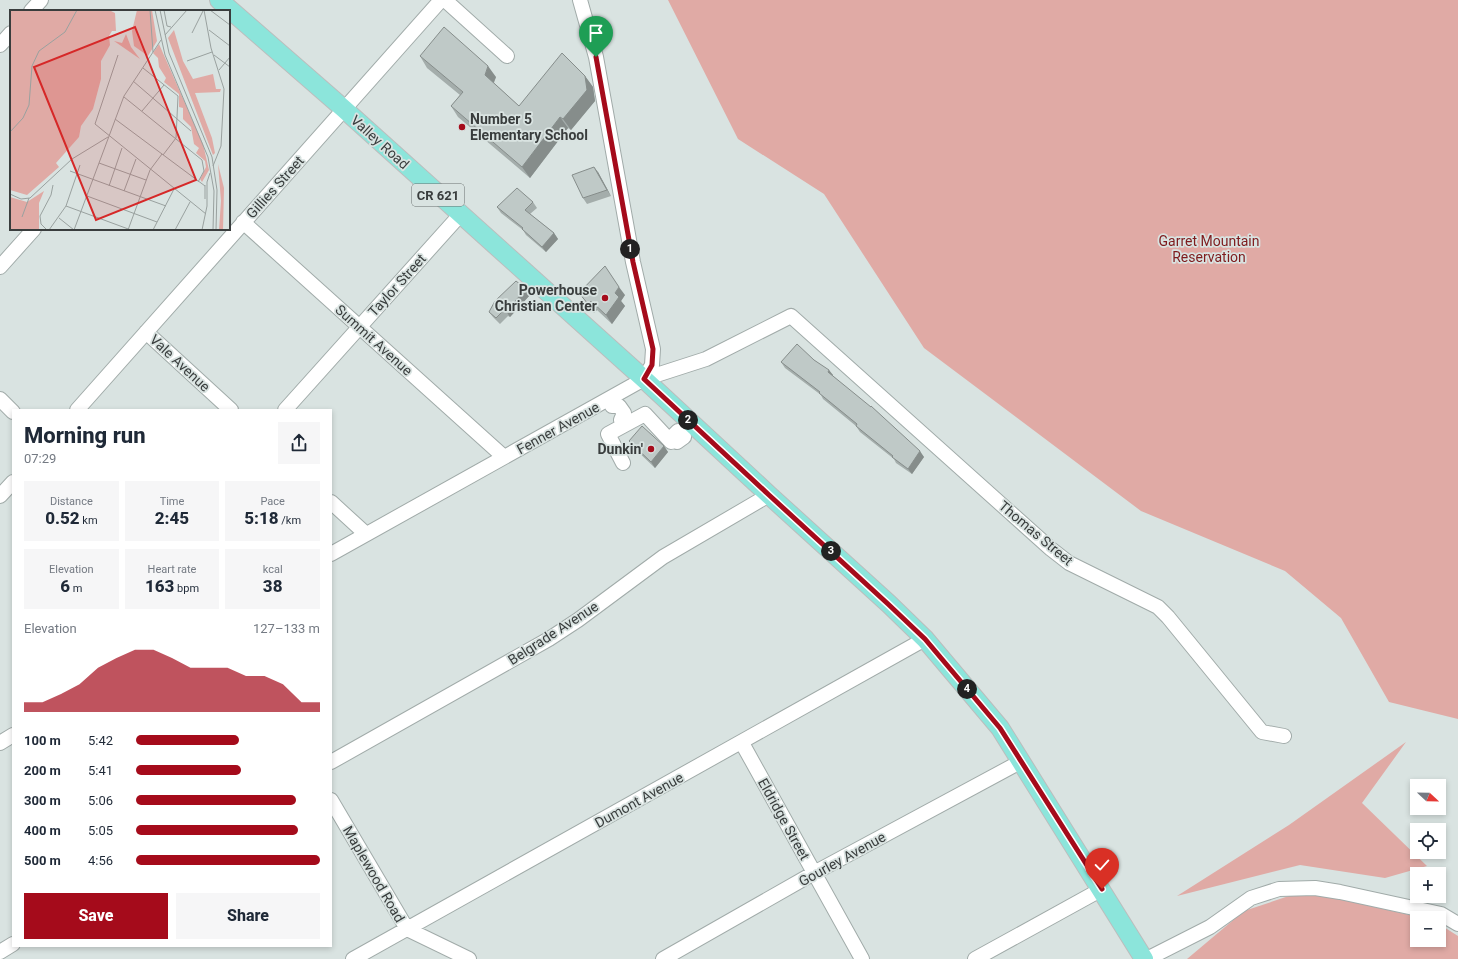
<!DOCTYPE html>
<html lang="en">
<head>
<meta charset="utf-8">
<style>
  body { margin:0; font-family:Roboto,sans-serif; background:#f6f6f7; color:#1f2937; height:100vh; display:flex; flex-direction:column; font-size:15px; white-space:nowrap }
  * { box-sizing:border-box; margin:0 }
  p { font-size:13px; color:#747a83 }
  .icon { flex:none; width:22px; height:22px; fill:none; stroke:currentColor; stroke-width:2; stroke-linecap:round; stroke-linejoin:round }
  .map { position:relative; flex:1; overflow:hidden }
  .sheet { position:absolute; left:12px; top:409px; width:320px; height:538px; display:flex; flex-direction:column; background:#fff; border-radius:0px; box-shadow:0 2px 6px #0003 }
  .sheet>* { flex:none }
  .needle { width:26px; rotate:112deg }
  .controls { position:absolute; left:1410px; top:779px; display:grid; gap:8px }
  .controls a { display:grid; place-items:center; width:36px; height:36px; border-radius:0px; background:#fff; box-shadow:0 2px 6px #0003; font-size:20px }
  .pin { position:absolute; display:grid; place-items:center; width:34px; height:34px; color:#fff; margin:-41px -17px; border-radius:50% 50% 50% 0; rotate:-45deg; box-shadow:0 0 4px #0007 }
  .pin .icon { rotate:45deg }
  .km { position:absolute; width:20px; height:20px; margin:-10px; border-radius:50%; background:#222; color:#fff; font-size:11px; line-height:20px; text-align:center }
  .round { display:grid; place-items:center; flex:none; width:42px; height:42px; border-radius:0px; background:#f6f6f7 }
  .headline { display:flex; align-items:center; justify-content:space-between; height:68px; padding:0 12px }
  h1 { font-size:22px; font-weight:800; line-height:30px }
  .stats { display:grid; grid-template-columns:repeat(3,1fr); gap:6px; height:68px; padding:4px 12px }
  .stats div { display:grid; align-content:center; border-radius:0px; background:#f6f6f7; text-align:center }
  .stats b { font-size:17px; font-weight:800 }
  .stats small { font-size:11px; font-weight:400 }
  .stats p { font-size:11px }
  .chart { height:112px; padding:8px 12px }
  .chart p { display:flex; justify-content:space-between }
  .chart svg { width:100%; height:72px; margin-top:4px; fill:#a50b1b; opacity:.7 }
  .cta { display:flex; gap:8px; margin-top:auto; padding:8px 12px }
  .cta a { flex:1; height:46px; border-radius:0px; background:#a50b1b; color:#fff; font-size:16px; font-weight:800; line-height:46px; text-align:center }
  .cta a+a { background:#f6f6f7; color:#1f2937 }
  ul { padding:0 12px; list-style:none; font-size:13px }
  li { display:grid; grid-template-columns:64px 48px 1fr; align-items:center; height:30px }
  li i { height:10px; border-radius:5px; background:#a50b1b }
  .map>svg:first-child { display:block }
  .green { fill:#e0aaa5 }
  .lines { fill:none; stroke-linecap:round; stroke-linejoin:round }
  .minor-casing { stroke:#a1aba9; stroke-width:16 }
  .major-casing { stroke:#bcbdbd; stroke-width:20 }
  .minor { stroke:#fff; stroke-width:14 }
  .major { stroke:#8ce5db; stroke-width:18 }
  .wall { fill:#a4adab }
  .shaded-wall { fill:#868d8b }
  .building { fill:#bfc9c7; stroke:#868d8b }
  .route-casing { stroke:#fff; stroke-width:8 }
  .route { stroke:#a50b1b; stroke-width:5 }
  .poi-dot { fill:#a50b1b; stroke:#d9e3e1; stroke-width:1.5 }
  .labels { text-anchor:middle; stroke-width:3.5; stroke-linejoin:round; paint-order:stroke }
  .shield { fill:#d9e3e1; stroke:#696f6e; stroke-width:1 }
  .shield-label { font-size:13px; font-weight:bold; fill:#393d3d }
  .poi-label { font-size:14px; font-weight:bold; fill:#393d3d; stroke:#d9e3e1; text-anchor:end }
  .street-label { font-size:14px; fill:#393d3d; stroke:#d9e3e1 }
  .park-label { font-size:14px; fill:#7e1b1d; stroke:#d9e3e1 }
  .inset-road { fill:none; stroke:#99a19f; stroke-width:1 }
  .view { fill:#d62828; fill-opacity:0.15; stroke:#d62828; stroke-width:2 }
  .inset-edge { fill:none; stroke:#393d3d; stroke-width:2 }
</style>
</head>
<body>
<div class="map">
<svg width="1458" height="959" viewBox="0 0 1458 959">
  <rect width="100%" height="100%" fill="#d9e3e1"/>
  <path class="green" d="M668,0H1458V719L1389,702L1341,618L1285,571L1141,511L924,348L824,194L738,139Z
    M1406,742L1362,803L1427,866L1385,878L1300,865L1177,896L1289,825Z
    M1304,891L1423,918H1417V940H1439V924L1458,936V959H1187L1244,911Z"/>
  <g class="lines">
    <defs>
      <path id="minor" d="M445,0L507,56
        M580,0L596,57L633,262L653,349L652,365L644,379
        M31,11L41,0
        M0,45L11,33
        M243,222L504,457
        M0,267L34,229
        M146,332L231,410
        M0,399L13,412
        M612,406H619L624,413L621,420L624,425
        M77,410L441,0
        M285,410L460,215
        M623,463L608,434L645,414L671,442L673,440L677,442L684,437L683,431H678L673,436V440
        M0,496L13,482
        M331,502L366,534
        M331,554L644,379L706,359L791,316L1051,549L1069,563L1158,607L1168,617L1262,732L1284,736
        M0,743L13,735
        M742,743L862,959
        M331,762L549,639L578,620L663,557L769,495
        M331,800L407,929L469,959
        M0,952L13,944
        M353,959L925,639
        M663,959L814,873L1022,761
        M975,959L1102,889
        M1147,959L1210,927L1251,898L1279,889L1315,888L1340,892L1441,914L1458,924"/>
      <path id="major" d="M219,0L344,109L644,379L769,495L889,604L925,639L1000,728L1144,959"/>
    </defs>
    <use href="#minor" class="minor-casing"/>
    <use href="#major" class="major-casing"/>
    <use href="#minor" class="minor"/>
    <use href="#major" class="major"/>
  </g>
  <path class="wall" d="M420,56L496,77L494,83L519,106L585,76L593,87L595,101L571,130L568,128L530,178L458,117L451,106L460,95L427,68Z
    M598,172L611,196L587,204L583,198Z
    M533,202L537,208L530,214L554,233L558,239L546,252L526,235L523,230L501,213L497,207Z
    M579,293L625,295L621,301L625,306L612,324L597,310L594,313Z
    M530,295L510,317L508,316L500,324L493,317L489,312Z
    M814,360L833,375V376L924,457L912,474L896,463L894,459L860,432L856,426L823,399L821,395L785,368L781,362Z
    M629,441L664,446L668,452L655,468L633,447Z"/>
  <path class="shaded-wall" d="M488,66L496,77L492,86L485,75Z
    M585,76L593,87L595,101L571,130L563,119Z
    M560,117L568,128L530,178L522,167Z
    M594,167L598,172L611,196L607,190Z
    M554,233L558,239L546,252L542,247Z
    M619,287L625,295L621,301L625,306L612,324L606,315L615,293Z
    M526,289L530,295L510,317L506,311Z
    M591,301L597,310L594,313L588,304Z
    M829,370L833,375L832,377L828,372Z
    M664,446L668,452L655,468L651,462Z
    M920,451L924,457L912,474L908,469Z"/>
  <path class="building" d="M444,27L488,66L485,75L519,106L562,53L585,76L587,90L563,119L560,117L522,167L451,106L463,92L420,56Z
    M594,167L607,190L583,198L572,175Z
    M517,188L533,202L525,210L554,233L542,247L522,229L523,228L497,207Z
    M605,266L619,287L615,293L619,297L606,315L591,301L588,304L579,293Z
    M516,281L526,289L506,311L504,310L496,318L489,312L495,301Z
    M797,344L814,360L829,370L828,372L871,407V406L920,451L908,469L892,457L893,456L856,426L857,424L819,393L820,392L781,362Z
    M642,426L664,446L651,462L629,441Z"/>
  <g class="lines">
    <defs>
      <path id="route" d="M596,57L633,262L653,349L652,365L644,379L769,495L888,604L925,639L1000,728L1102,889"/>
    </defs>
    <use href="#route" class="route-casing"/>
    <use href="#route" class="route"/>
  </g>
  <g class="poi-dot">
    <circle cx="462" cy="127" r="4"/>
    <circle cx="605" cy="298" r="4"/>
    <circle cx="651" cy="449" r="4"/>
  </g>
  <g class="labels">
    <rect class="shield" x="412" y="184" width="52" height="22" rx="3"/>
    <g class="shield-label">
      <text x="438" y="200">CR 621</text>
    </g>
    <g class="poi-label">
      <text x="470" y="124" text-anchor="start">Number 5<tspan x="470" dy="16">Elementary School</tspan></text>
      <text x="597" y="295">Powerhouse<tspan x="597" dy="16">Christian Center</tspan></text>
      <text x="643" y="454">Dunkin'</text>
    </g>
    <g class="street-label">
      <text transform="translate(380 142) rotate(42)" y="5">Valley Road</text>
      <text transform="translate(275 187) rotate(-48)" y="5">Gillies Street</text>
      <text transform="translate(397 285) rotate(-48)" y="5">Taylor Street</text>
      <text transform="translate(374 340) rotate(42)" y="5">Summit Avenue</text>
      <text transform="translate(180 363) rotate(43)" y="5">Vale Avenue</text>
      <text transform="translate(558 428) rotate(-29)" y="5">Fenner Avenue</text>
      <text transform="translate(1036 533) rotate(40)" y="5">Thomas Street</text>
      <text transform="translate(553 633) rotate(-33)" y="5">Belgrade Avenue</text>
      <text transform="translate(639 800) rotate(-29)" y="5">Dumont Avenue</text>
      <text transform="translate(784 819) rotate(61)" y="5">Eldridge Street</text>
      <text transform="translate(842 859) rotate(-29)" y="5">Gourley Avenue</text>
      <text transform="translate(374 874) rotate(60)" y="5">Maplewood Road</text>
    </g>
    <g class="park-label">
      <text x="1209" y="246">Garret Mountain<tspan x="1209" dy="16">Reservation</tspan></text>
    </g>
  </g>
  <g transform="translate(10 10)">
    <rect width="220" height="220" fill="#d9e3e1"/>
    <path d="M0,0H99L105,3L106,21H102L99,26L100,35L91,51V69L83,99L71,116L69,127L46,153L49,157L17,185L0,180ZM127,0H142L147,31L138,46L124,36L122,21ZM164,20L173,51L183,69L203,64L206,79H211L210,82L185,83L202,128L205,143L203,145L158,28ZM116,24L121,37L130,49L104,31L112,33ZM149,34L193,134L199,160L192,172L190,169L196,157L195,151L186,143L189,138L184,134L181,117L173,109V98L169,97V84L154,72L156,68L149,57L148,48L143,43ZM208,154L214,178L213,220H209L211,191ZM34,181L29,193V220H0V187L17,192Z" fill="#e0aaa5"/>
    <path class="inset-road" d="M140,0L143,42M145,0L155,45L198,147L204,181L203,220M150,0L159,43L202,147L207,180L206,220M154,0L157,16L161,17M194,0L201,38L214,79L211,136L203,156M200,0L220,15M199,20L220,36M182,23L193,1M155,25L177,0M108,45L85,114L196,204M204,45L220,57M177,51L202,42M133,58L168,86L166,128L153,145M209,60L220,47M123,71L181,121M114,87L192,150L194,161L188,172M132,101L154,75M105,109L195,176M0,122L13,108L19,95L22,56L29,41L55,22L67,0M89,153L136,170M60,161L156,196M195,175V189M99,176L112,138M114,181L126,149M0,184L11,189L20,188L62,149L98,127M77,186L147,212M56,196L121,220M12,207L19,188M49,208L64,220M37,220L31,214L30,206L41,185L43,175M39,220L56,196L70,155M64,220L114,86L151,30M118,220L140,160L152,144M143,220L164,179M165,220L180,192M192,220L197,196V172L200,163"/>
    <path class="view" d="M125,17L186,170L86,210L24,57Z"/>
    <rect width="220" height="220" class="inset-edge"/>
  </g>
</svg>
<div class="controls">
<a><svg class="needle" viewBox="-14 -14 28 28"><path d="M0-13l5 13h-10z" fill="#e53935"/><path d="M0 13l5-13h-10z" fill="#747a83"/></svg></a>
<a><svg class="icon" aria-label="locate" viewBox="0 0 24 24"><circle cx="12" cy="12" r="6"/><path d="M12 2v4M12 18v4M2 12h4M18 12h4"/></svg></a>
<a>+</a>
<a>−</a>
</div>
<div class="pin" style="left:596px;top:57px;background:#1e9e55"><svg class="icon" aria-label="arrive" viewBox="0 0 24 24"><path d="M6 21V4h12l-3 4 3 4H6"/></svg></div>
<div class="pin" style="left:1102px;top:889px;background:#d93025"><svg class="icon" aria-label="check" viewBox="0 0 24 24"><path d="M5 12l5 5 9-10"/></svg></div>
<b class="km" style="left:630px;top:249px">1</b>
<b class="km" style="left:688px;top:420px">2</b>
<b class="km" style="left:831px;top:551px">3</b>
<b class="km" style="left:967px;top:689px">4</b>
<section class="sheet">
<div class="headline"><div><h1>Morning run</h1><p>07:29</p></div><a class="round"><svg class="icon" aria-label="share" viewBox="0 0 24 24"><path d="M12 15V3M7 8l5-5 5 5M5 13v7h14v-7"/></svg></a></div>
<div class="stats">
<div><p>Distance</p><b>0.52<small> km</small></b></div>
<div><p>Time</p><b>2:45</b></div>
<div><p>Pace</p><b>5:18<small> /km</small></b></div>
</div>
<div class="stats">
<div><p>Elevation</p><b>6<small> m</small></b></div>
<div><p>Heart rate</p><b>163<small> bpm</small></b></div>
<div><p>kcal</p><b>38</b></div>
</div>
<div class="chart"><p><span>Elevation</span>127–133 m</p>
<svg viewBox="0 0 160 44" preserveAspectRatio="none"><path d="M0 44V38L10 38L20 33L30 27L40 17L50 11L60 6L70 6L80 11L90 17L100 17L110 17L120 22L130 22L140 27L150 38L160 38V44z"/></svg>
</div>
<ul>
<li><b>100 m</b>5:42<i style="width:56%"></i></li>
<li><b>200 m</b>5:41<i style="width:57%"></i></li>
<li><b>300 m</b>5:06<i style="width:87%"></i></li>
<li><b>400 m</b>5:05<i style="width:88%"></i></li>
<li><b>500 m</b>4:56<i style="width:100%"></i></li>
</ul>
<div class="cta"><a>Save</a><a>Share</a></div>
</section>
</div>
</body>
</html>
